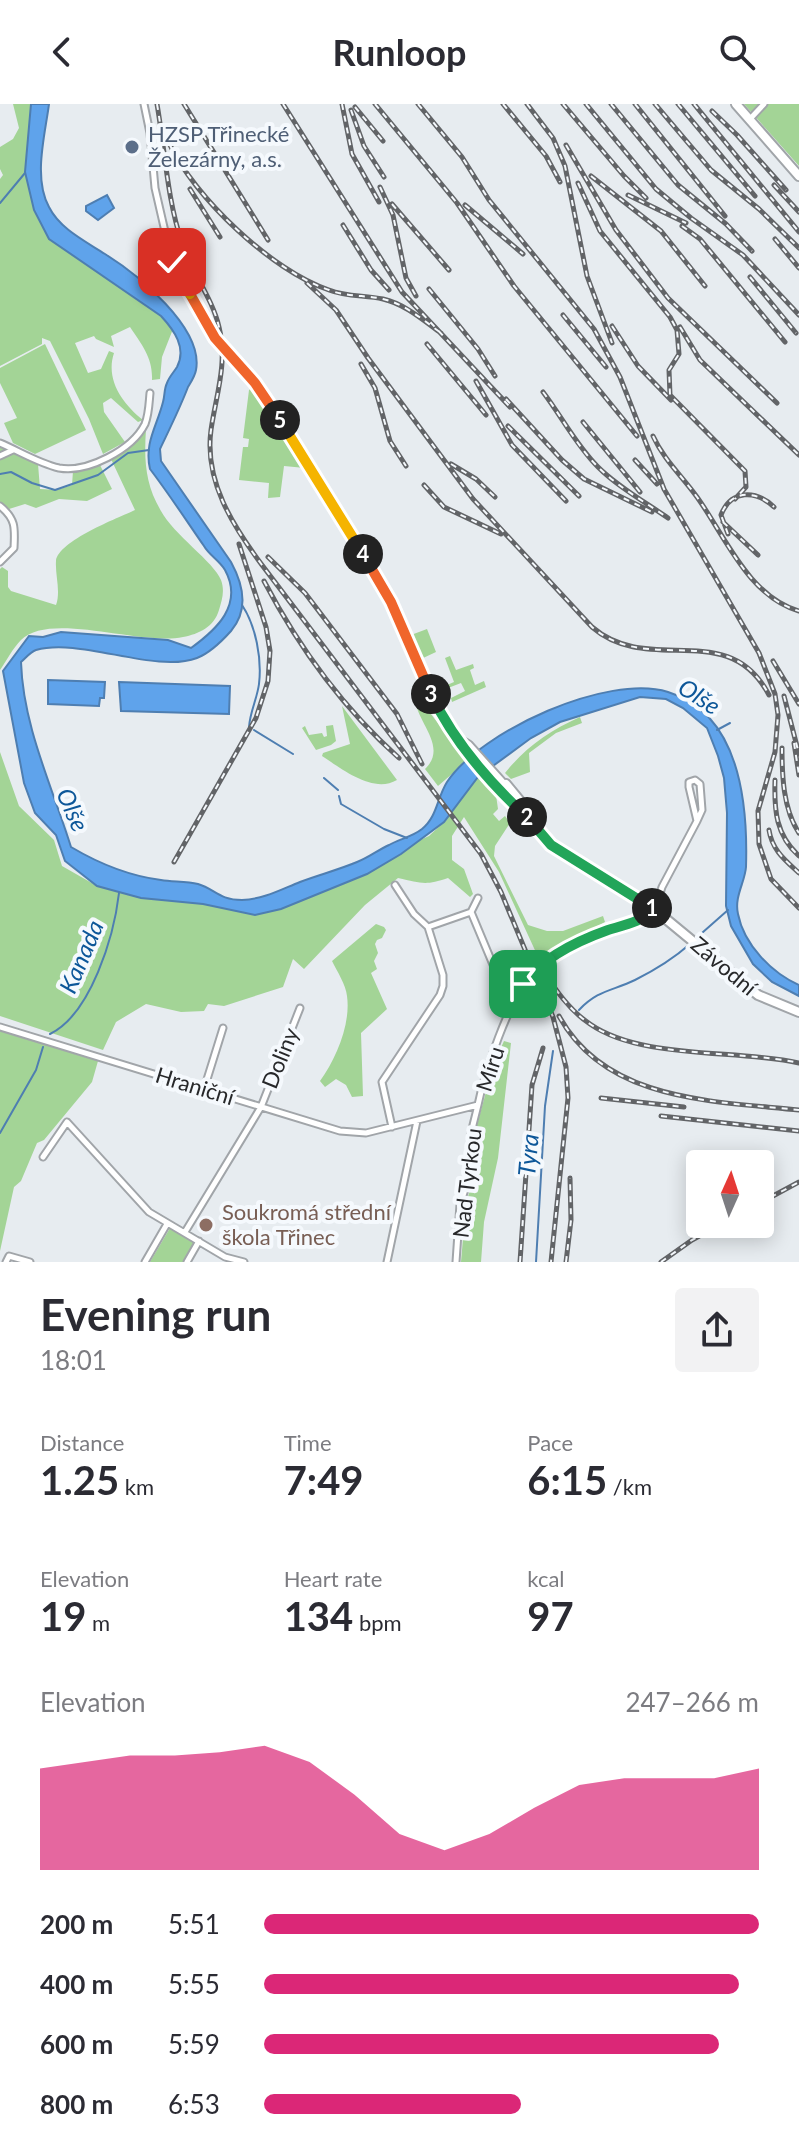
<!DOCTYPE html>
<html lang="en">
<head>
<meta charset="utf-8">
<style>
  body { margin:0; font-family:Lato,sans-serif; background:#f2f2f3; color:#2b2b33; height:100vh; display:flex; flex-direction:column; font-size:30px; white-space:nowrap }
  * { box-sizing:border-box; margin:0 }
  p { font-size:26px; color:#7c7c81 }
  .icon { flex:none; width:44px; height:44px; fill:none; stroke:currentColor; stroke-width:2; stroke-linecap:round; stroke-linejoin:round }
  .map { position:relative; height:1158px; overflow:hidden }
  .drawer { display:flex; flex-direction:column; background:#fff; flex:1 }
  .drawer>* { flex:none }
  .needle { width:52px; rotate:3deg }
  .controls { position:absolute; left:686px; top:1046px; display:grid; gap:16px }
  .controls a { display:grid; place-items:center; width:88px; height:88px; border-radius:8px; background:#fff; box-shadow:0 4px 20px #0003; font-size:40px }
  .pin { position:absolute; display:grid; place-items:center; width:68px; height:68px; color:#fff; margin:-34px; border-radius:16px; box-shadow:0 4px 12px #0006 }
  .km { position:absolute; width:40px; height:40px; margin:-20px; border-radius:50%; background:#222; color:#fff; font-size:22px; line-height:40px; text-align:center }
  .round { display:grid; place-items:center; flex:none; width:84px; height:84px; border-radius:8px; background:#f2f2f3 }
  .summary { display:flex; align-items:center; justify-content:space-between; height:136px; padding:0 40px }
  h1 { font-size:44px; font-weight:700; line-height:60px }
  .stats { display:grid; grid-template-columns:repeat(3,1fr); gap:12px; height:136px; padding:8px 40px }
  .stats div { display:grid; align-content:center }
  .stats b { font-size:40px; font-weight:700 }
  .stats small { font-size:22px; font-weight:400 }
  .stats p { font-size:22px }
  .chart { height:224px; padding:16px 40px }
  .chart p { display:flex; justify-content:space-between }
  .chart svg { width:100%; height:144px; margin-top:8px; fill:#db2777; opacity:.7 }
  ul { padding:0 40px; list-style:none; font-size:26px }
  li { display:grid; grid-template-columns:128px 96px 1fr; align-items:center; height:60px }
  li i { height:20px; border-radius:10px; background:#db2777 }
  header { display:flex; justify-content:space-between; align-items:center; height:104px; padding:0 40px; background:#fff; font-size:36px; font-weight:700 }
  .map>svg:first-child { display:block }
  .green { fill:#a3d496 }
  .water { fill:#5fa3eb; stroke:#4e7eb1; stroke-width:2 }
  .lines { fill:none; stroke-linecap:round; stroke-linejoin:round }
  .stream { stroke:#4e7eb1; stroke-width:2 }
  .street-casing { stroke:#a1a5a9; stroke-width:9 }
  .secondary-casing { stroke:#a1a5a9; stroke-width:12 }
  .street { stroke:#fff; stroke-width:5 }
  .secondary { stroke:#fff; stroke-width:8 }
  .rail-casing { stroke:#626467; stroke-width:5 }
  .rail { stroke:#f5f9fd; stroke-width:2; stroke-dasharray:6; stroke-linecap:butt }
  .street-bridge-casing { stroke:#a1a5a9; stroke-width:9; stroke-linecap:butt }
  .street-bridge { stroke:#fff; stroke-width:5 }
  .split-1-casing { stroke:#fff; stroke-width:16 }
  .split-2-casing { stroke:#fff; stroke-width:16 }
  .split-3-casing { stroke:#fff; stroke-width:16 }
  .split-4-casing { stroke:#fff; stroke-width:16 }
  .split-5-casing { stroke:#fff; stroke-width:16 }
  .split-6-casing { stroke:#fff; stroke-width:16 }
  .split-7-casing { stroke:#fff; stroke-width:16 }
  .split-1 { stroke:#22a559; stroke-width:10 }
  .split-2 { stroke:#22a559; stroke-width:10 }
  .split-3 { stroke:#22a559; stroke-width:10 }
  .split-4 { stroke:#f0652b; stroke-width:10 }
  .split-5 { stroke:#f5b400; stroke-width:10 }
  .split-6 { stroke:#f0652b; stroke-width:10 }
  .split-7 { stroke:#f5b400; stroke-width:10 }
  .service-dot { fill:#5c6f8a; stroke:#f5f9fd; stroke-width:3 }
  .education-dot { fill:#8d6e63; stroke:#f5f9fd; stroke-width:3 }
  .labels { text-anchor:middle; stroke-width:8; stroke-linejoin:round; paint-order:stroke }
  .service-label { font-size:22px; fill:#4e5e75; stroke:#f5f9fd; text-anchor:start }
  .street-label { font-size:22px; fill:#27282a; stroke:#f5f9fd }
  .education-label { font-size:22px; fill:#785e54; stroke:#f5f9fd; text-anchor:start }
  .water-label { font-size:24px; font-style:italic; fill:#0d5799; stroke:#f5f9fd }
</style>
</head>
<body>
<header><svg class="icon" aria-label="back" viewBox="0 0 24 24"><path d="M15 5l-7 7 7 7"/></svg>Runloop<svg class="icon" aria-label="search" viewBox="0 0 24 24"><circle cx="10" cy="10" r="6"/><path d="M15 15l6 6"/></svg></header>
<div class="map">
<svg width="799" height="1158" viewBox="0 0 799 1158">
  <rect width="100%" height="100%" fill="#e7ecf0"/>
  <path class="green" d="M13,0H31L25,68L34,106L49,135L161,212L173,225L162,253L160,275L152,276C153,254 142,241 130,223L111,232L114,243L96,235L94,232L75,239L88,269L101,265L109,247L114,249C105,276 123,300 143,316L138,318L111,294L103,299L104,308L125,338L103,350L89,315L50,237L42,234V240L0,262V75L3,71L0,65V43L13,35L19,24Z
    M744,0H799V62Z
    M45,240L86,326L35,350L13,339L4,319L17,314L0,279V264Z
    M254,282L305,364L284,362L280,393L268,394L269,379L239,376L243,343H248L249,335L243,334L249,286Z
    M146,325C144,356 145,380 161,407C173,430 214,458 221,476C225,487 222,496 219,506C214,523 199,530 183,533C141,542 50,507 21,536C13,544 7,556 0,566V465L2,463L8,467V483L11,487L56,501C61,487 55,471 56,457C58,437 118,414 135,406L111,355L133,340Z
    M0,342L38,360L40,385L57,386L72,381L73,367L99,359L112,385L87,397L59,395L36,404L25,400L9,405L0,398Z
    M427,525L436,548L421,555L411,531Z
    M450,552L456,566L473,560L474,564L470,566L475,581L484,577L486,583L452,598L451,594L465,587L461,579L448,584L447,581L454,578L445,554Z
    M423,582L429,596L424,601L467,657L438,682L425,665C450,641 412,616 415,589Z
    M342,602L397,676C373,690 342,665 322,652L323,649L350,640Z
    M580,613L582,619L556,629L529,649L530,668L511,675L505,669C526,643 549,627 580,613Z
    M333,621L336,637L331,641L316,646L302,624L305,622L309,631L322,629L324,633L327,632L326,622Z
    M0,648L19,702L54,736L62,762L97,782L141,794L203,800L255,811L429,732L444,718L478,673L496,691L498,705L493,710L499,717L505,712L510,719L495,742L494,752L528,821L547,827H563L603,812L605,818L555,844L539,855L499,768L464,713L452,732V756L464,765L473,790L470,793L448,774C425,782 421,779 398,774L365,801L304,865L293,855L283,883L224,902L208,900L204,907L181,908L146,900L116,918L103,946L0,912Z
    M376,820L384,823L386,826L382,834L377,836L375,840L378,849L374,857L377,865L371,869L387,905L361,929L363,992L352,993L346,981L336,975L325,983L320,977C336,955 351,920 347,892C346,881 337,867 332,857Z
    M0,927L98,957L92,978L44,1036L37,1039L21,1077L14,1083L0,1147Z
    M504,937L511,939L498,1054L484,1118L481,1158H461L466,1099L477,1064L475,1028L494,959Z
    M170,1124L196,1139L185,1158H150Z"/>
  <path class="water" d="M31,0H49C45,31 33,74 49,103C60,125 85,137 105,150C137,170 204,224 196,266C195,272 191,278 188,283C180,304 170,324 160,345L161,357L231,458C243,480 249,506 231,527C222,537 210,549 197,554C155,570 80,533 36,546C30,548 26,554 21,558C23,622 52,682 71,743C98,759 130,772 161,776C173,778 186,777 198,780C215,785 219,796 242,796C264,795 280,786 300,778C318,771 338,766 357,758C368,754 378,746 389,741C399,735 412,733 422,725C437,713 437,694 447,678C481,627 608,569 668,588C740,610 748,699 746,763C745,778 734,793 738,810C744,841 772,869 799,881V892L772,878L753,860L731,822L726,802L727,709L724,674L718,652L707,624L683,604L666,595L640,593L560,618L531,634L478,673L444,718L401,750L367,770L281,805L255,811L203,800L141,794L97,782L65,757L56,731L35,709L24,679L3,567L29,532L43,533L61,528L168,536L191,544C216,526 244,501 225,466C220,457 209,451 204,442C186,416 169,390 150,365C144,339 157,322 163,298C165,291 164,285 167,279C169,273 174,268 177,263C187,244 174,226 161,212L49,135L34,106L25,68Z
    M107,91L114,104L98,116L86,107V102Z
    M48,576L105,578L104,594H100L99,602L48,600Z
    M119,578L230,582L229,610L121,607Z"/>
  <g class="lines">
    <path class="stream" d="M0,99L25,69
      M0,370L11,368L32,379L55,386L98,371L128,349L149,346
      M242,501C256,522 262,555 259,580C257,595 250,608 249,623
      M254,626L293,650
      M717,626L730,619
      M324,674L338,686
      M339,692L341,700L384,725L407,734
      M694,836L728,806
      M579,906C598,886 612,887 635,876C655,866 673,855 690,840
      M50,930C91,910 114,832 119,789
      M0,1029L36,966L43,943
      M536,1158L545,1002L553,947"/>
    <defs>
      <path id="street" d="M144,0L150,29L155,84L172,158L215,234L255,279L376,472L443,613L464,643L502,685
        M750,15L764,0
        M0,339C19,347 38,359 59,364C87,369 132,346 145,320C149,310 149,299 150,289
        M0,352L13,346
        M0,402C16,415 15,424 14,444L0,458
        M459,634L469,640L505,680
        M471,808L478,794
        M428,823L471,808L499,875L507,886L519,887
        M545,858L601,829L647,812L655,806L662,783L697,717L702,706L700,680L695,676L689,678V683L697,717
        M0,923L340,1027L366,1029L478,1001C485,966 508,900 530,871
        M204,985L223,924
        M392,1023L382,978L440,891L443,882V871L428,823L414,810L395,781
        M43,1053L67,1018L149,1108L225,1153L244,1158
        M185,1128L261,1003L300,904
        M6,1158L9,1152L30,1158
        M145,1158L167,1120
        M187,1158L199,1137
        M387,1158L417,1017
        M456,1158L460,1100L473,1063L471,1029L478,1001"/>
      <path id="secondary" d="M736,0L799,72
        M506,680L525,703
        M502,685L551,741L655,806L758,891L799,908"/>
    </defs>
    <use href="#street" class="street-casing"/>
    <use href="#secondary" class="secondary-casing"/>
    <use href="#street" class="street"/>
    <use href="#secondary" class="secondary"/>
    <defs>
      <path id="rail" d="M157,0C165,46 167,95 182,139C191,168 212,193 219,223C228,259 216,291 211,326C204,377 233,422 262,461L481,750L501,788L553,913L566,963L568,994L551,1158
        M184,0L268,136
        M283,0L402,188L510,303
        M342,0L352,50L379,98
        M375,0L457,99L514,182L637,332
        M418,0L462,53L489,96L594,225L620,273L664,385L759,549L775,590L778,611L775,648L758,707L759,740L771,775L799,804
        M503,0L546,52L560,78
        M527,0L553,34L565,62L587,172L612,239
        M563,0L624,72L646,94
        M586,0L656,85L691,114L743,151L799,211
        M611,0L678,81L726,120L752,147
        M635,0L725,112
        M655,0L711,66L759,105L799,144
        M678,0L755,92
        M694,0L799,128
        M355,3L383,37
        M351,6L364,42L384,73
        M712,7L737,31L786,86
        M169,39C194,93 272,167 329,186C347,193 365,191 383,195C405,200 423,216 441,229
        M566,41L616,126L668,194L777,299
        M591,72L661,127L705,182
        M578,79L600,127L670,213L677,226L679,250L669,266L670,291L745,367L746,383L735,395
        M774,81L799,108
        M380,83L393,111L406,174L416,192
        M190,85L220,133
        M628,91L686,119
        M392,100L449,166
        M465,101L523,150
        M343,121L371,166L389,186
        M682,122L700,135L785,238
        M775,135L799,164
        M750,173L796,229
        M307,179L336,206L368,254L473,395L592,523C650,573 728,513 769,591
        M429,185L478,245L495,272
        M563,211L606,263
        M612,222L638,262L671,296
        M680,223L700,256L799,351
        M427,240L486,311
        M361,260L375,284L390,337L406,362
        M476,277L512,341L566,397
        M543,288C562,313 576,341 598,363C618,383 645,398 668,414
        M506,295L562,356L584,375L652,408
        M583,318L640,388
        M508,322L579,392
        M653,332C664,356 682,372 697,393C725,432 749,493 799,507
        M635,356L657,380
        M451,360L476,375L495,393
        M424,381L444,403L501,430
        M723,418L758,451
        M728,430L721,411C731,385 756,386 774,403
        M268,453L305,489L397,610L422,660
        M264,477C298,542 344,605 399,654
        M773,557L799,600
        M784,592L799,650
        M794,639L799,671
        M782,644C782,671 783,705 799,729
        M775,676C774,707 776,731 799,752
        M769,726C772,746 785,756 799,769
        M174,758L256,614L268,577L270,547L266,523L239,440
        M542,865C555,885 569,906 590,920C642,956 737,945 799,959
        M559,912C606,998 714,997 799,1006
        M601,994L684,1003
        M661,1012L799,1027
        M760,1099L799,1078
        M520,1158L532,981L543,944
        M566,1158L571,1116L570,1074
        M661,1158L692,1136L721,1120"/>
    </defs>
    <use href="#rail" class="rail-casing"/>
    <use href="#rail" class="rail"/>
    <defs>
      <path id="street-bridge" d="M530,871L545,858"/>
    </defs>
    <use href="#street-bridge" class="street-bridge-casing"/>
    <use href="#street-bridge" class="street-bridge"/>
  </g>
  <g class="lines">
    <defs>
      <path id="split-1" d="M523,880C543,853 577,837 608,826C624,821 642,817 655,806L652,804"/>
      <path id="split-2" d="M527,713L551,741L652,804"/>
      <path id="split-3" d="M431,590C453,636 490,679 527,713"/>
      <path id="split-4" d="M363,450L391,498L431,590"/>
      <path id="split-5" d="M280,316L363,450"/>
      <path id="split-6" d="M190,190L215,234L255,279L280,316"/>
      <path id="split-7" d="M172,158L190,190"/>
    </defs>
    <use href="#split-1" class="split-1-casing"/>
    <use href="#split-2" class="split-2-casing"/>
    <use href="#split-3" class="split-3-casing"/>
    <use href="#split-4" class="split-4-casing"/>
    <use href="#split-5" class="split-5-casing"/>
    <use href="#split-6" class="split-6-casing"/>
    <use href="#split-7" class="split-7-casing"/>
    <use href="#split-1" class="split-1"/>
    <use href="#split-2" class="split-2"/>
    <use href="#split-3" class="split-3"/>
    <use href="#split-4" class="split-4"/>
    <use href="#split-5" class="split-5"/>
    <use href="#split-6" class="split-6"/>
    <use href="#split-7" class="split-7"/>
  </g>
  <circle class="service-dot" cx="132" cy="43" r="8"/>
  <circle class="education-dot" cx="206" cy="1121" r="8"/>
  <g class="labels">
    <g class="service-label">
      <text x="148" y="38">HZSP Třinecké<tspan x="148" dy="25">Železárny, a.s.</tspan></text>
    </g>
    <g class="street-label">
      <text transform="translate(724 862) rotate(40)" y="8">Závodní</text>
      <text transform="translate(280 954) rotate(-68)" y="8">Doliny</text>
      <text transform="translate(490 965) rotate(-72)" y="8">Míru</text>
      <text transform="translate(195 982) rotate(17)" y="8">Hraniční</text>
      <text transform="translate(467 1079) rotate(-83)" y="8">Nad Tyrkou</text>
    </g>
    <g class="education-label">
      <text x="222" y="1116">Soukromá střední<tspan x="222" dy="25">škola Třinec</tspan></text>
    </g>
    <g class="water-label">
      <text transform="translate(699 593) rotate(33)" y="8">Olše</text>
      <text transform="translate(72 706) rotate(66)" y="8">Olše</text>
      <text transform="translate(82 853) rotate(-67)" y="8">Kanada</text>
      <text transform="translate(529 1051) rotate(-85)" y="8">Tyra</text>
    </g>
  </g>
</svg>
<div class="controls">
<a><svg class="needle" viewBox="-14 -14 28 28"><path d="M0-13l5 13h-10z" fill="#e53935"/><path d="M0 13l5-13h-10z" fill="#7c7c81"/></svg></a>
</div>
<div class="pin" style="left:523px;top:880px;background:#1e9e55"><svg class="icon" aria-label="arrive" viewBox="0 0 24 24"><path d="M6 21V4h12l-3 4 3 4H6"/></svg></div>
<div class="pin" style="left:172px;top:158px;background:#d93025"><svg class="icon" aria-label="check" viewBox="0 0 24 24"><path d="M5 12l5 5 9-10"/></svg></div>
<b class="km" style="left:652px;top:804px">1</b>
<b class="km" style="left:527px;top:713px">2</b>
<b class="km" style="left:431px;top:590px">3</b>
<b class="km" style="left:363px;top:450px">4</b>
<b class="km" style="left:280px;top:316px">5</b>
</div>
<section class="drawer">
<div class="summary"><div><h1>Evening run</h1><p>18:01</p></div><a class="round"><svg class="icon" aria-label="share" viewBox="0 0 24 24"><path d="M12 15V3M7 8l5-5 5 5M5 13v7h14v-7"/></svg></a></div>
<div class="stats">
<div><p>Distance</p><b>1.25<small> km</small></b></div>
<div><p>Time</p><b>7:49</b></div>
<div><p>Pace</p><b>6:15<small> /km</small></b></div>
</div>
<div class="stats">
<div><p>Elevation</p><b>19<small> m</small></b></div>
<div><p>Heart rate</p><b>134<small> bpm</small></b></div>
<div><p>kcal</p><b>97</b></div>
</div>
<div class="chart"><p><span>Elevation</span>247–266 m</p>
<svg viewBox="0 0 160 44" preserveAspectRatio="none"><path d="M0 44V13L10 11L20 9L30 9L40 8L50 6L60 11L70 21L80 33L90 38L100 33L110 25L120 18L130 16L140 16L150 16L160 13V44z"/></svg>
</div>
<ul>
<li><b>200 m</b>5:51<i style="width:100%"></i></li>
<li><b>400 m</b>5:55<i style="width:96%"></i></li>
<li><b>600 m</b>5:59<i style="width:92%"></i></li>
<li><b>800 m</b>6:53<i style="width:52%"></i></li>
</ul>
</section>
</body>
</html>
